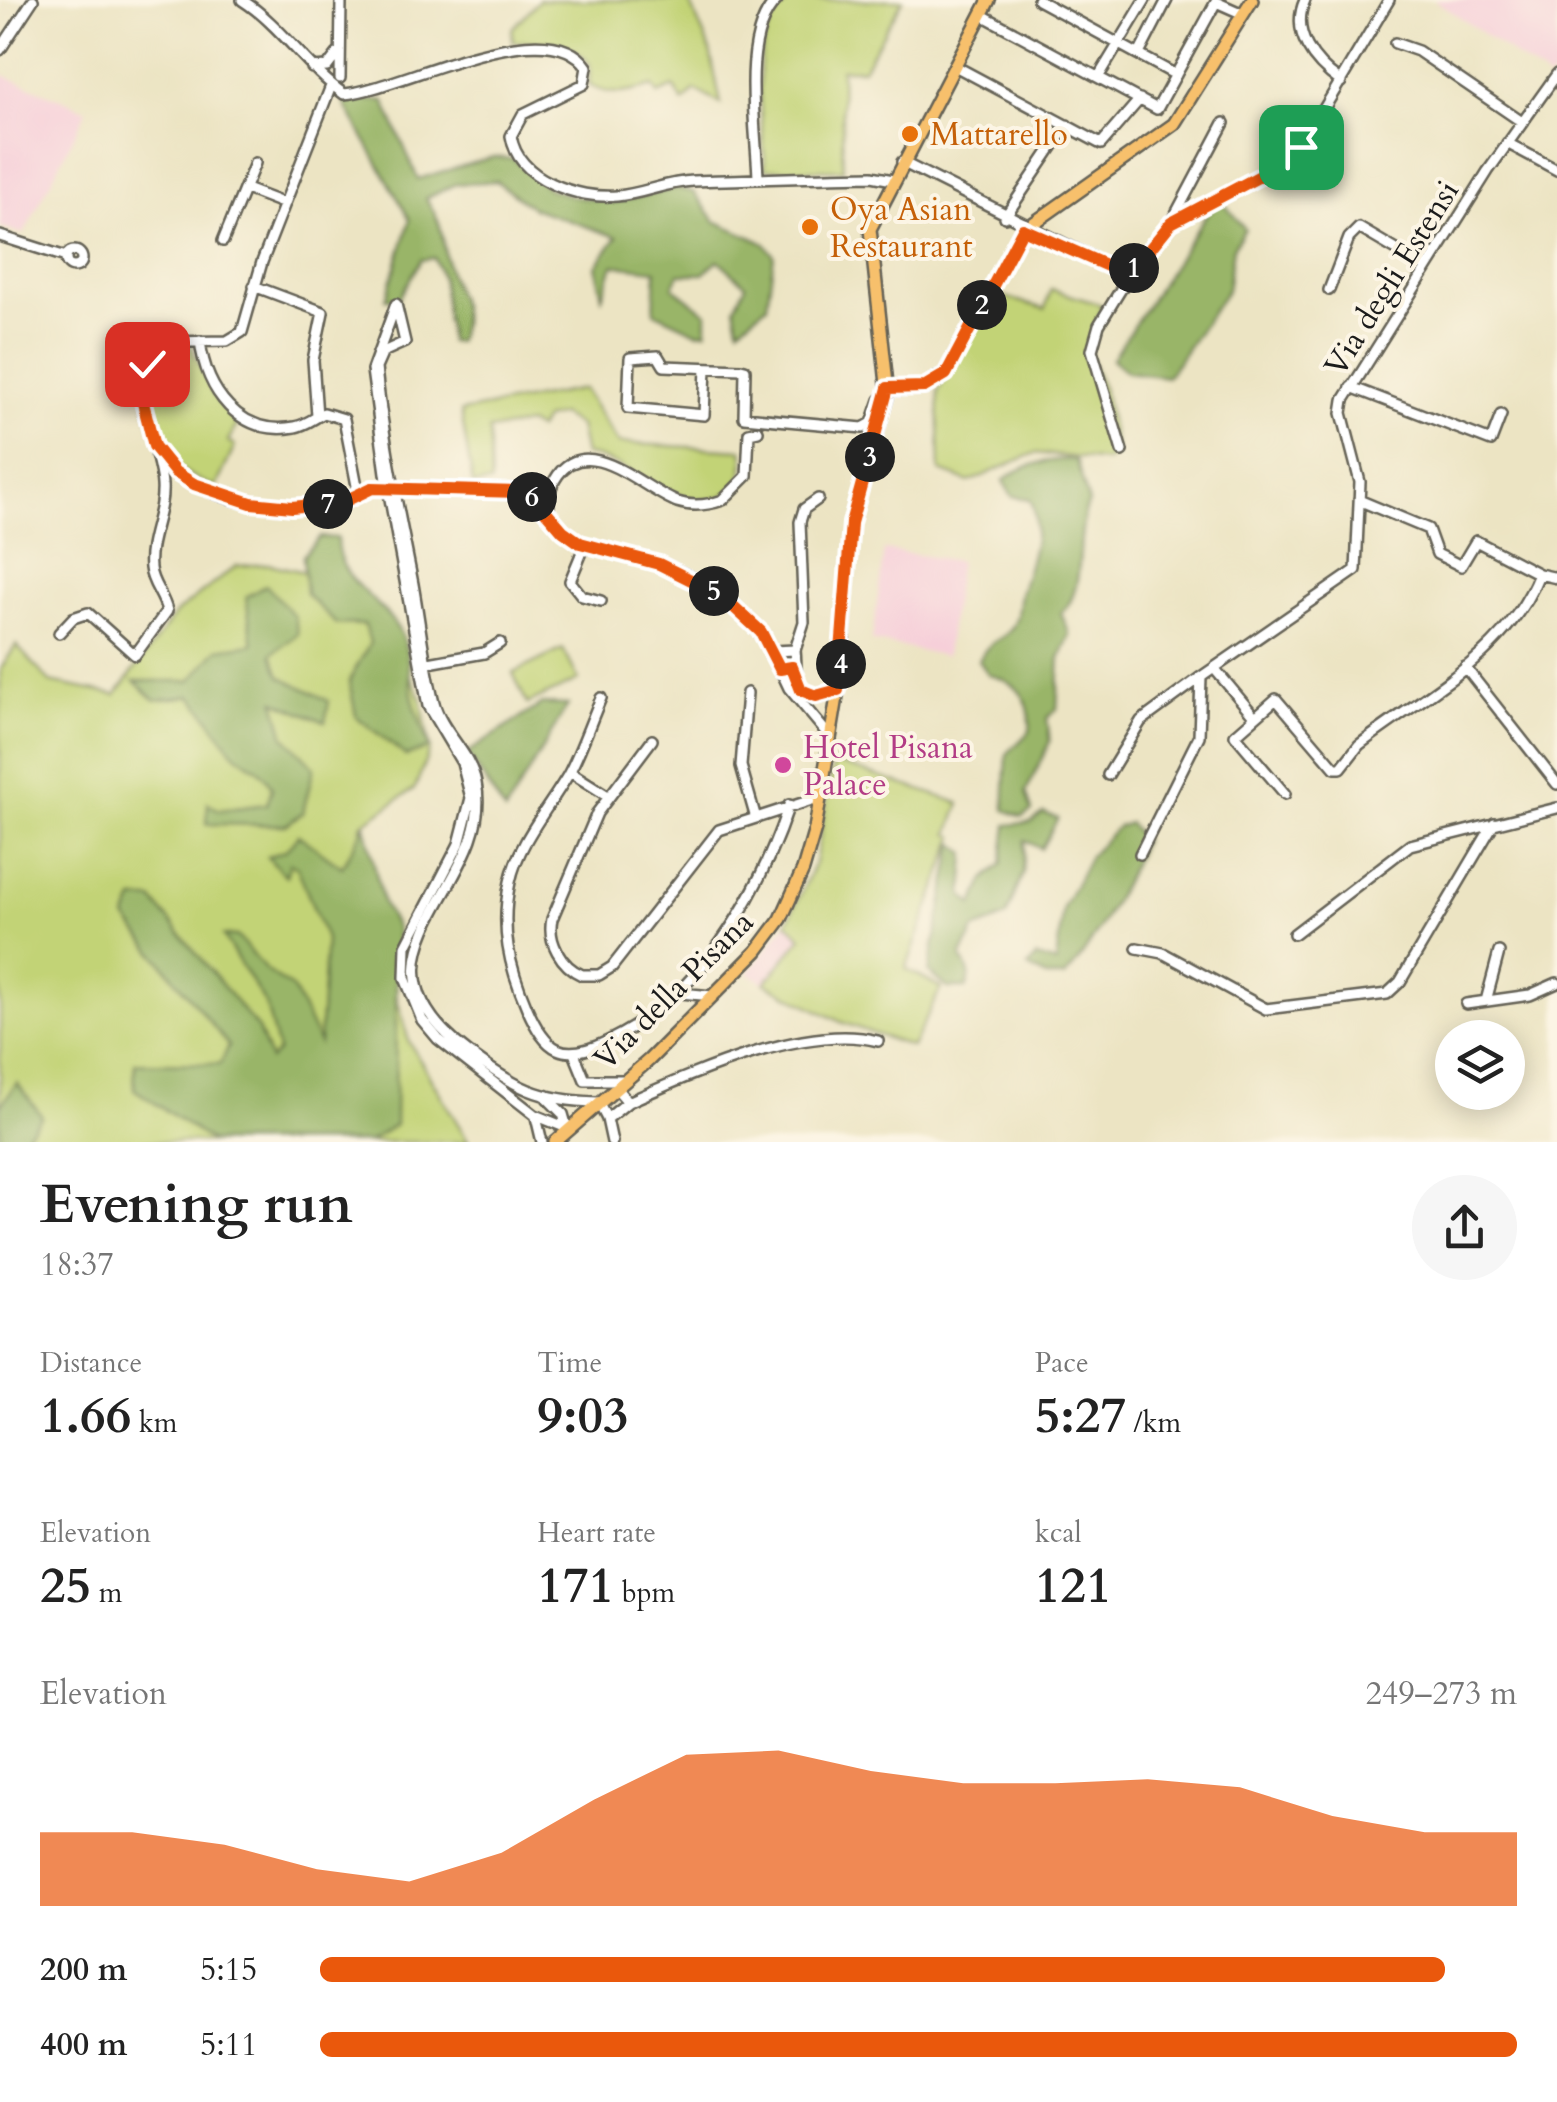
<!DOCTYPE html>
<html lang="en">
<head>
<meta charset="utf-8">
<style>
  body { margin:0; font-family:Cardo,serif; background:#f6f6f6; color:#222; height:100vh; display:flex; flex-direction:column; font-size:38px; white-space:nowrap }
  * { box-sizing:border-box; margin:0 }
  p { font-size:32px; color:#767676 }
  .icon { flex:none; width:55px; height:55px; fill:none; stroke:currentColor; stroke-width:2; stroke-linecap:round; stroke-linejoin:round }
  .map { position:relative; height:1142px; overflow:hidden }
  .sheet { display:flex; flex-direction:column; background:#fff; flex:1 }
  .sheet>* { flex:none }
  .tools { position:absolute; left:1435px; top:1020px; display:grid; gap:20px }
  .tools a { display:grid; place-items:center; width:90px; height:90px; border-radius:50%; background:#fff; box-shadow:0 5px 25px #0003; font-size:50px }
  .pin { position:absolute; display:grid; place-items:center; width:85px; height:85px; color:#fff; margin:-42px; border-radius:20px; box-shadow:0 5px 15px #0006 }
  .km { position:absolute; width:50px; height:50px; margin:-25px; border-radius:50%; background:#222; color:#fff; font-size:28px; line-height:50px; text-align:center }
  .round { display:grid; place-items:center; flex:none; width:105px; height:105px; border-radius:52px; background:#f6f6f6 }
  .overview { display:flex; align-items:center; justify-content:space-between; height:170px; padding:0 40px }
  h1 { font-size:55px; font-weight:600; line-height:75px }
  .stats { display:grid; grid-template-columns:repeat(3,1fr); gap:15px; height:170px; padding:10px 40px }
  .stats div { display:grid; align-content:center }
  .stats b { font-size:50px; font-weight:600 }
  .stats small { font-size:28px; font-weight:400 }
  .stats p { font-size:28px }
  .chart { height:280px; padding:20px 40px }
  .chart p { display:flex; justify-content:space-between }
  .chart svg { width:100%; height:180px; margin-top:10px; fill:#ea580c; opacity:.7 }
  ul { padding:0 40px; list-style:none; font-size:32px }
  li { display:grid; grid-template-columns:160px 120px 1fr; align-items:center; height:75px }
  li i { height:25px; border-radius:12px; background:#ea580c }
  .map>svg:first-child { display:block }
  .built { fill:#f6cfd9 }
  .green { fill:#c2d376; stroke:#6f7849; stroke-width:2.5 }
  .forest { fill:#99b567; stroke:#5a6842; stroke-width:2.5 }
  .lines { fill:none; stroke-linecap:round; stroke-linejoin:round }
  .minor-casing { stroke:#656256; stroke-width:14 }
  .major-casing { stroke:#656256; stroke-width:16 }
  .minor { stroke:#fff; stroke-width:9 }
  .major { stroke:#f7c06c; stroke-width:11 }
  .route-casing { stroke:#fff; stroke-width:20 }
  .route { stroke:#ea580c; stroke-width:12 }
  .food-dot { fill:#e8710a; stroke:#fcf5e5; stroke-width:4 }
  .hotel-dot { fill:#d1479c; stroke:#fcf5e5; stroke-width:4 }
  .labels { text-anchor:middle; stroke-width:8; stroke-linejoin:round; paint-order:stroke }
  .food-label { font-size:32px; fill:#c56008; stroke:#fcf5e5; text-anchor:start }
  .street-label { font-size:32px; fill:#1c1c1c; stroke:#fcf5e5 }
  .hotel-label { font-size:32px; fill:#b23c85; stroke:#fcf5e5; text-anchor:start }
</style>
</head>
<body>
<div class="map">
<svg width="1557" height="1142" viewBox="0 0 1557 1142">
  <rect width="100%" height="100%" fill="#fcf5e5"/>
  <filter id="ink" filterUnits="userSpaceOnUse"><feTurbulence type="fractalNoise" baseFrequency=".01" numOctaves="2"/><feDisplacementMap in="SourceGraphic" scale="20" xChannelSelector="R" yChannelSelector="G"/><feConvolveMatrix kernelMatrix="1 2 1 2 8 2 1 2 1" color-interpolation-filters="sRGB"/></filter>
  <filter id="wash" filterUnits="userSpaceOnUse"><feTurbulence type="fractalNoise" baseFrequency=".0048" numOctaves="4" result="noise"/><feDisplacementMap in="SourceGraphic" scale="40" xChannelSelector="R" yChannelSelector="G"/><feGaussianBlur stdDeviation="2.25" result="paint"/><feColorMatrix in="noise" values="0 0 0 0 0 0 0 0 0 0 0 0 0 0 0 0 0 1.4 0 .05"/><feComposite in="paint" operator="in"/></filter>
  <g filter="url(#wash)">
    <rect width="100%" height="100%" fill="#ece4c3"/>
    <path class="built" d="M1435,0H1557V69L1549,80Z
      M0,74L87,110L24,234L0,227Z
      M884,550L959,561L946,656L872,641Z
      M787,923L802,937L765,983L748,973Z"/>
    <path class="green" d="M539,0H689L710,50L721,104L695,90L683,102L674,87L658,94L653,86C628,93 613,98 589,85L590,65C574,40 540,41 513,42L512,29Z
      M791,0H903L863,69H841L843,170L765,169C764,117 743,35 791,0Z
      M1051,289L1102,305L1088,351L1106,399L1116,454L1107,461L1035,453L969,482L940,471L938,391L995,294L1045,309Z
      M171,346H191L212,393L237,425L228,441L235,446L216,487C201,481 187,476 175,464C146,438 129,368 171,346Z
      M583,389L618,443L742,450C745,463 744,476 735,486C698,530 628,458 585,455L579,426L561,415L544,419L538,429L528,424L489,430L491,483L473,485L461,412Z
      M269,564L309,573L398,651L421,698L430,749L415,788L361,825L363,877L409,1042L469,1142H0V670L16,645L50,682L116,695L176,613L236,566Z
      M563,649L579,680L527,704L513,673Z
      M834,762L960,803L949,834L955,837L906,969L941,988L912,1047L841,1022L765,983L802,937L787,923L815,863Z"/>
    <path class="forest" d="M384,100L418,179L493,157L514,159L549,189L575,197L616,202L677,188L694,192L715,221L764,243L774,255L767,305L739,328L735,307L746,285L718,260L703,274H679L673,287L707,313V331L697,332L654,312L656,270L613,265L602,297L596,266L617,237L532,208L496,181L456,184L426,198C442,225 441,228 446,258C451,292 470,303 457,342H449L442,278L434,258L421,260L398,300L386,299L410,220L343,101Z
      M1221,200L1245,229L1233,248L1227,290L1167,377L1127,372L1112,359L1206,215Z
      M1076,460L1089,503C1074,530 1088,592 1061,613L1070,635L1060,658L1057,709L1047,718L1050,741L1026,792L1032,811L1022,817L1005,810C1004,790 1006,774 1007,754L1030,731C1032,700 1019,682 989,675L979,661C990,637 1002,642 1011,629C1020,618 1017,603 1021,590C1029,565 1044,527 1030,499L1012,496L1003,481C1018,465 1054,458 1076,460Z
      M320,537L337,538C337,587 388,599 404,641C411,660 408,683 414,703C418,718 425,733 429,748L406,756L356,716L349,681L370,643L365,625L336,624L306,594L303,556Z
      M266,585L294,616L298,634L272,654L280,676L329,701L325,722L275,701L285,737L314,767L303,812L286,825L207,824L208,803L219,810L267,804L272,788C260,763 247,767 231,749C217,732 208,713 191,696L155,700L134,681H190L218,649L253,644L246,597Z
      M542,704L568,705L505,812L467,753Z
      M1043,813L1058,818L1041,849L1025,840L1023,873L1006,917L974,930L961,958C968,969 973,976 966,988H948L929,972L954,843L966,853L963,895L973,905L985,879L1002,864L1007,825L1031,822Z
      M1129,823L1143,840C1131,872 1089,955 1064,977H1046L1028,967L1036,957L1056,963L1063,908L1090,856L1117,827Z
      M365,825L383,903L397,930L395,1125L368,1142H212L134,1089L135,1063L220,1064L229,1046L126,918L134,900H153L258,1029L270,1060L278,1051L266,1005L223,936H237L266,970L293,989L319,1043L326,939L297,867L290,863L286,876L267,857L286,850L298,835L342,867Z
      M17,1083L42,1116L23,1139L25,1142H0V1106Z"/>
  </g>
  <g filter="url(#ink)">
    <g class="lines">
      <defs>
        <path id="minor" d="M242,0C281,25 307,68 344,94C399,90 547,7 587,67L584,84L523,114L511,136C518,180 578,199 617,196C643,194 666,182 693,181C753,179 813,177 872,176L893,180
          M1038,0L1176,75
          M1305,0C1290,33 1314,63 1341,82
          M982,15L1157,109L1216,2L1243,14
          M1395,43L1418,51L1522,122
          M0,50L33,0
          M1139,54L1167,0
          M955,66L1101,144L1140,99
          M312,68L327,67L337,54
          M1099,76L1145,0
          M340,78L341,0
          M1507,143L1557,170
          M902,162L1119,271H1132
          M758,179C757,131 739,35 777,0
          M246,189L285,204
          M1005,217L1067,125
          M1172,221L1224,123
          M0,236L66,257
          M223,241L255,163
          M66 259a8 8 0 1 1 16 0a8 8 0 1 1-16 0Z
          M254,286L323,312L313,360L317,416
          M1329,290L1349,238L1359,228L1427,268
          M200,341C206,390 239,437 295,427C306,425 314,418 324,413L344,419L358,491
          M706,368L704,415L628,408L630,358L658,356L664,366L741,369L745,370L744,417L863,428L872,423L880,400L888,393
          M1351,387L1491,441L1501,415
          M1122,451L1092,350L1099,325L1132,271L1171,223L1279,166L1301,147L1389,0
          M157,452C198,502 273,515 335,504C351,501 359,489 377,487L519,491C545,502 553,528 578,541C596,551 618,552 638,557C699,574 756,609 780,669L792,667
          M1361,501L1428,529L1437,554L1461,566L1476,541L1539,574L1557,578
          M549,512C548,497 549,488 558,475C589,432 644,490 677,502C692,507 709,505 723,500L747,476L749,433L758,431
          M585,545L570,581L582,596L601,601
          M59,633L73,618L88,613L135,655L167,611C164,596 151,583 150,568C147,540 164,513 162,485C160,441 114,373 167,342L227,341L242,332L262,262L331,86
          M795,650L804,622L800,522L804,509L818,499
          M773,651L795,650C798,682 790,709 838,690
          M423,664L484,653L500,643
          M1465,667L1557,784
          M1214,668L1255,717
          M780,669L789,688L831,738
          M747,693L741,766L755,815
          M601,698C590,723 581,751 568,775C548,809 518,843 510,882C500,928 509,966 527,1008C546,1052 563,1063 608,1041C699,998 758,898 789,805
          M652,740L597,813L552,919C547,941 561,966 582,975H599L612,967L719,830L821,797
          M570,772L608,796
          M1108,775L1141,721L1201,677
          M1285,794L1235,735L1276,699L1335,768H1341L1359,745C1424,695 1508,654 1539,574
          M1140,854L1199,736L1201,677L1356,570L1360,482L1342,413L1344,400L1488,171L1557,74
          M1294,934L1410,845L1557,808
          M1137,948L1163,953L1266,1009L1387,994L1400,982L1494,823
          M681,993L712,996
          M1486,1001L1499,952
          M1466,1004L1530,995L1557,983
          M574,1053L585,1080H626
          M616,1088L628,1102C694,1073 807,1022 878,1041
          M547,1098L563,1114L567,1128
          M536,1117L542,1142
          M607,1119L612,1142
          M567,1128L535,1115L438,1039L422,1020L405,978L406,946L459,844L471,798L462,763L428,706L388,488L372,370L396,304L405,342L383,352L376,368C383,440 399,512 413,584C420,623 424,664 434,703C442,733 470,752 476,783C497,884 336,954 468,1052C514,1087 539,1101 598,1102L607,1119L628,1102"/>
        <path id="major" d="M889,389L925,387L946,373L1021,232L1174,124L1252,0
          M555,1142L649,1060L757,951L781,919L803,870L815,829L840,679L851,523L888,393L870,229L989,0"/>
      </defs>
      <use href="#minor" class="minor-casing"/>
      <use href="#major" class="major-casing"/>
      <use href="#minor" class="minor"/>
      <use href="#major" class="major"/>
    </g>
  </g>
  <g class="lines" filter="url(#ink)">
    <defs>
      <path id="route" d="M147,364L141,395L154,446L175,472L194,484L251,503L292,507L343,502L372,488L519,492L537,501L563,531L580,543L659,564L721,595L761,632L780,669L792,667L801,690L816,696L838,690L851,523L888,388L924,387L946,374L1023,229L1119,271H1132L1171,223L1279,166L1301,147"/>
    </defs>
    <use href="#route" class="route-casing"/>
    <use href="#route" class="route"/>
  </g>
  <g class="food-dot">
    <circle cx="910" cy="134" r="10"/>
    <circle cx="810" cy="227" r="10"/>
  </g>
  <circle class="hotel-dot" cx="783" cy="765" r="10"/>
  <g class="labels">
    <g class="food-label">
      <text x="930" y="145">Mattarello</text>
      <text x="830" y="220">Oya Asian<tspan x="830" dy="37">Restaurant</tspan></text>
    </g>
    <g class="street-label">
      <text transform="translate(1391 278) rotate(-58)" y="11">Via degli Estensi</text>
      <text transform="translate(673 990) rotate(-45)" y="11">Via della Pisana</text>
    </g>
    <g class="hotel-label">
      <text x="803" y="758">Hotel Pisana<tspan x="803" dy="37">Palace</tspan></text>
    </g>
  </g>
</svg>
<div class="tools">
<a><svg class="icon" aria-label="layers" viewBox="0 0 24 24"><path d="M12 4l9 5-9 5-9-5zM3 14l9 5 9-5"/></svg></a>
</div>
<div class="pin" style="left:1301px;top:147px;background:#1e9e55"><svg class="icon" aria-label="arrive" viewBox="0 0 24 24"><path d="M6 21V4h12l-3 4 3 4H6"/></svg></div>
<div class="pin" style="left:147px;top:364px;background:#d93025"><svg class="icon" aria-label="check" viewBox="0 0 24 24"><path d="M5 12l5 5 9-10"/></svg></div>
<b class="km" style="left:1134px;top:268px">1</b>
<b class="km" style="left:982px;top:305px">2</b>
<b class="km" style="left:870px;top:457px">3</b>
<b class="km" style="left:841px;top:664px">4</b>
<b class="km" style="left:714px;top:591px">5</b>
<b class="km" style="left:532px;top:497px">6</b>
<b class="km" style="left:328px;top:504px">7</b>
</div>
<section class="sheet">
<div class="overview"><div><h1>Evening run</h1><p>18:37</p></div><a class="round"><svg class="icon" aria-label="share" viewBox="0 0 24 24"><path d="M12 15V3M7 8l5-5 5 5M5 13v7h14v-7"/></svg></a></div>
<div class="stats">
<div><p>Distance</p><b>1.66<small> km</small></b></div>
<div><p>Time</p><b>9:03</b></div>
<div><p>Pace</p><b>5:27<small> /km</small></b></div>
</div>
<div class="stats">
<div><p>Elevation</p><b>25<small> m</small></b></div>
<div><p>Heart rate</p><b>171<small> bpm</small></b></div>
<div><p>kcal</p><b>121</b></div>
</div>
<div class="chart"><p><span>Elevation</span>249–273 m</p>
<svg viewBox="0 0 160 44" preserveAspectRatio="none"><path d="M0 44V26L10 26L20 29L30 35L40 38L50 31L60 18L70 7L80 6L90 11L100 14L110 14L120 13L130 15L140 22L150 26L160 26V44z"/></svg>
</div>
<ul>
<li><b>200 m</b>5:15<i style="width:94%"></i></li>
<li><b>400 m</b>5:11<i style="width:100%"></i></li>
</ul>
</section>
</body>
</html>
